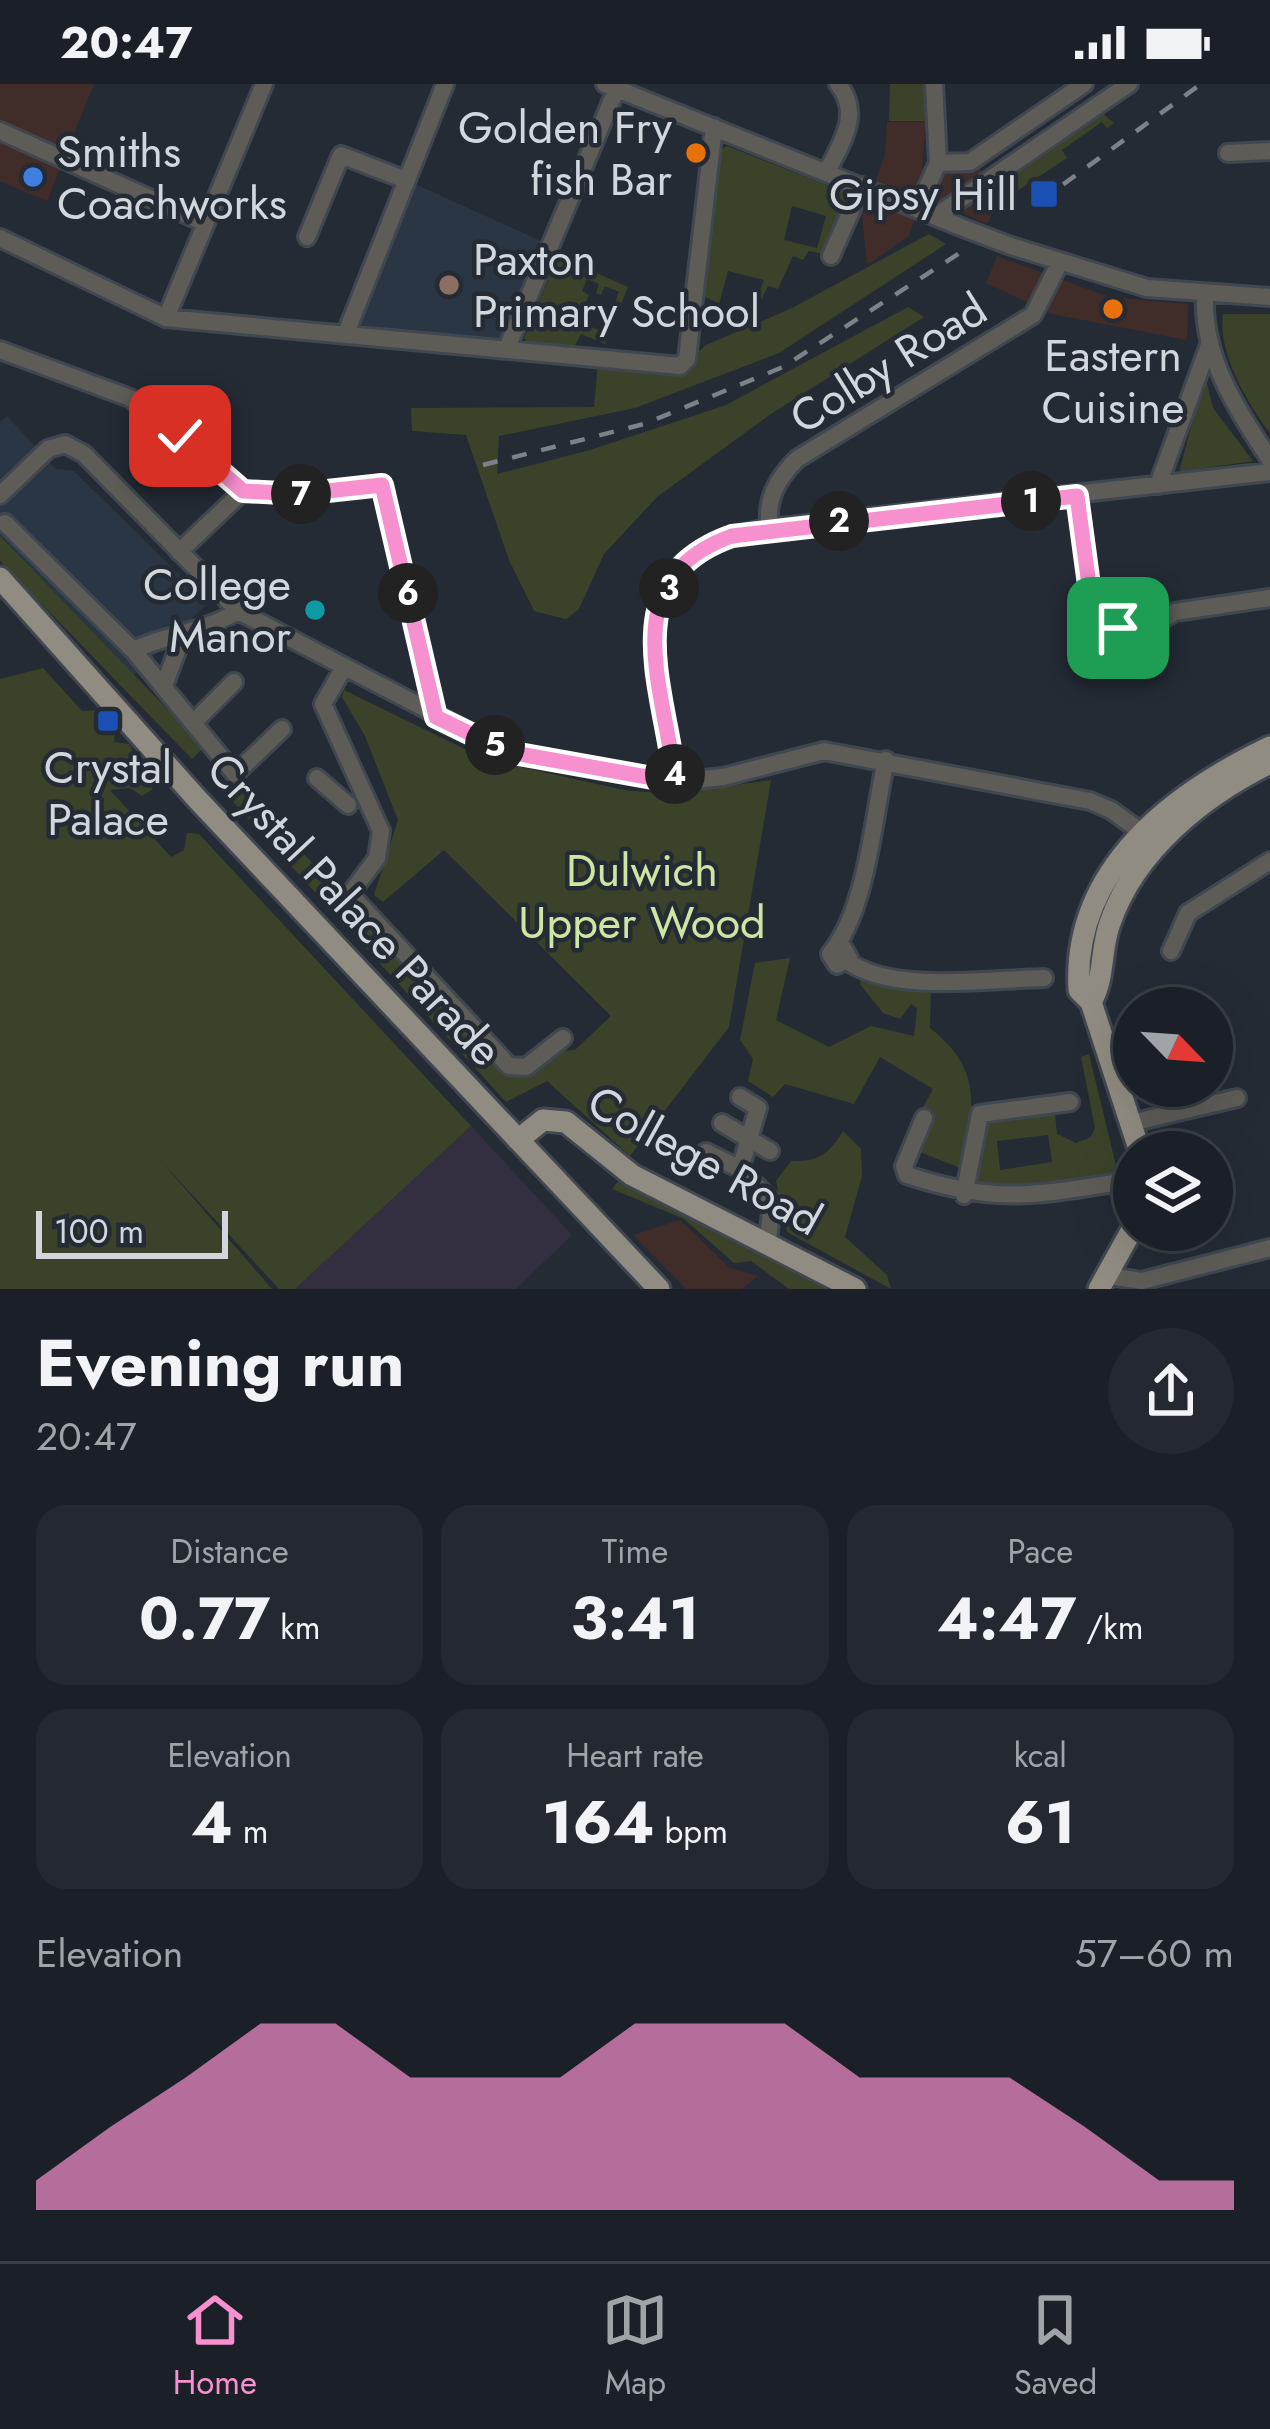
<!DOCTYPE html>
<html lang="en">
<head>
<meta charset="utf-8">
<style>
  body { margin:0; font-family:Jost,sans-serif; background:#242830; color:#f1f3f6; height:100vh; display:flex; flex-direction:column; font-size:45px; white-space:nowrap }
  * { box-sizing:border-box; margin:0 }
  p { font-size:39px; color:#a0a3a8 }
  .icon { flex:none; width:66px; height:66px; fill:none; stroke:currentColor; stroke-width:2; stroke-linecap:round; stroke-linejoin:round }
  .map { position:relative; height:1205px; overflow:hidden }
  .panel { display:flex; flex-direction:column; background:#1b2028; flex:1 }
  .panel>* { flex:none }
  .needle { width:78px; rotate:115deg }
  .fabs { position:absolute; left:1113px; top:903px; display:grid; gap:24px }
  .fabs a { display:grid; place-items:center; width:120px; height:120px; border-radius:50%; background:#1b2028; box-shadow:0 12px 48px #0002,0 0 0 3px #393e45; font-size:60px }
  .scale { position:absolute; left:36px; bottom:30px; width:192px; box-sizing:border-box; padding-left:12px; border:6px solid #d2d7dd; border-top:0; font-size:33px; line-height:42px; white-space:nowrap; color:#d2d7dd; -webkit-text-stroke:9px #242b35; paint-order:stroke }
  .pin { position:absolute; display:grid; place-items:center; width:102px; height:102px; color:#fff; margin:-51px; border-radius:24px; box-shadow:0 6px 18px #0006 }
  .km { position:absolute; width:60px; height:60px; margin:-30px; border-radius:50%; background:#222; color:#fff; font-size:33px; line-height:60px; text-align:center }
  .round { display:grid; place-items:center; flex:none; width:126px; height:126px; border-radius:63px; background:#242830 }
  .summary { display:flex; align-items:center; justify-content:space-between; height:204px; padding:0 36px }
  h1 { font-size:66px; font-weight:700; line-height:90px }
  .stats { display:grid; grid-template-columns:repeat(3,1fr); gap:18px; height:204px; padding:12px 36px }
  .stats div { display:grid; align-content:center; border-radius:30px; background:#242830; text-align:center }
  .stats b { font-size:60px; font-weight:700 }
  .stats small { font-size:33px; font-weight:400 }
  .stats p { font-size:33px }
  .chart { height:336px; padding:24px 36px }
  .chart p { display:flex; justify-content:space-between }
  .chart svg { width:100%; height:216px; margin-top:12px; fill:#f790ce; opacity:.7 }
  .status { display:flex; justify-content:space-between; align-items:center; height:84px; padding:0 60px; background:#1b2028; direction:ltr }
  .status svg { height:33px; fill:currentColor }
  .tabs { display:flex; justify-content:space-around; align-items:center; height:168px; border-top:3px solid #393e45; background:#1b2028; font-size:33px; color:#a0a3a8 }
  .tabs a { display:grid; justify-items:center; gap:6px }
  .tabs .current { color:#f790ce }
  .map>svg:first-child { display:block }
  .commercial { fill:#402d29 }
  .industrial { fill:#342f40 }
  .built { fill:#2a3644 }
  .green { fill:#3a4329; fill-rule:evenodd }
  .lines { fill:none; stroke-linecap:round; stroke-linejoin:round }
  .minor-casing { stroke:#404750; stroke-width:22 }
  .major-casing { stroke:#404750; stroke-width:27 }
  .minor { stroke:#5e5c56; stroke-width:16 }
  .major { stroke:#908c81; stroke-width:21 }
  .rail { stroke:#7c828a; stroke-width:4.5; stroke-dasharray:15 15; stroke-linecap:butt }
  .minor-bridge-casing { stroke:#404750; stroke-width:22; stroke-linecap:butt }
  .minor-bridge { stroke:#5e5c56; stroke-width:16 }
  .route-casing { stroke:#fff; stroke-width:24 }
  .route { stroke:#f790ce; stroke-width:15 }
  .food-dot { fill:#e8710a; stroke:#242b35; stroke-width:4.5 }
  .shop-dot { fill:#3f7fe0; stroke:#242b35; stroke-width:4.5 }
  .transit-dot { fill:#1a4fb4; stroke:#242b35; stroke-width:4.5 }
  .education-dot { fill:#8d6e63; stroke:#242b35; stroke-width:4.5 }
  .culture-dot { fill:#0f9aa8; stroke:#242b35; stroke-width:4.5 }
  .labels { text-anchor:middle; stroke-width:9; stroke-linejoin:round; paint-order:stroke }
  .poi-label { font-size:45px; fill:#d2d7dd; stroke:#242b35; text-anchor:end }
  .street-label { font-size:45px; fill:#d2d7dd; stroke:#242b35 }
  .park-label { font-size:45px; fill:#cfe6a2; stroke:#242b35 }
</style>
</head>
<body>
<div class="status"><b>20:47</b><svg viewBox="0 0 49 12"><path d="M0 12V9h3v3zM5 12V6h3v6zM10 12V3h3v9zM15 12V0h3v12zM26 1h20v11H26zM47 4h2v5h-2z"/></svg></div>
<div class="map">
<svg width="1270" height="1205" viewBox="0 0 1270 1205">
  <rect width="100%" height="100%" fill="#242b35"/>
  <path class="commercial" d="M0,0H94L47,117L0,97Z
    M887,38H926L922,84L945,89L978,83L1004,107L987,140L932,115L916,131L909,152L867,181L862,131L885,71Z
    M997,172L1109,213L1188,220L1187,256L1052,230L986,199Z
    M680,1136L730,1184L758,1192L742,1205H686L633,1151Z"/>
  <path class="industrial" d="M471,1042L572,1151L516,1205H295Z"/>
  <path class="built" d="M413,99L541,157L503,257L357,244Z
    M7,332L56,385L74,387L208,519L134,591L0,452V338Z"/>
  <path class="green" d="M890,0H925V37H889Z
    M1095,23L1114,39L1107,44L1102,38L1062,66L1067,74L1012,110L996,89Z
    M727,62L850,110L825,170L809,167L803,176L793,172L778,205L768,202L761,216L757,213L764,196L728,187L719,220L704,212L720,66ZM792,122L826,132L817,164L784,156Z
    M929,150L946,160L779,269L635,324L499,352L497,390L590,366L726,321L908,223L924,233L771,330L657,413L604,470L579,525L566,535L534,527L509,476L466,351L412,347L411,324L594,323L598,278L678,286L706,261L792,224Z
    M558,172L628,203L605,260L581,250L573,265L528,260L524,254ZM587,195L599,200L596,209L601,211L605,202L619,208L604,248L589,242L592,234L585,232L581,239L569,234L574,223L583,226L589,211L582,207Z
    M1223,230H1270V349C1248,321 1217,268 1223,230Z
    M1205,291L1213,324L1253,377L1179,388Z
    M0,452L204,663L192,675L0,477Z
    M43,584L82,627L107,626L117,635L114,658L129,660L140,679L138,687L153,705L142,712L130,704L110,706L171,773L184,766L187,749L199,750L471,1042L295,1205H279L161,1077L272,1205H0V595Z
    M344,606L485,675L624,706L669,710L771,696L729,943L630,1072L547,997L506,1018L235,720L223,702L233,693L503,987L529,990L558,967L575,966L611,932L444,766L383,818L374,811L398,736L365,652L342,613Z
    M790,874L776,936L829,963L871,942L914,952L917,924L911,920L900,935L883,929L860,900L862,888L931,904L930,944C984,986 973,1024 963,1085L902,1061L933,1005L880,973L854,1020L785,1000L773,1013L748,997L753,975L740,956L755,879Z
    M1089,970L1120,1098L964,1111L980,1030L1054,1020L1057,1050L1076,1059L1091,1053L1095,1044L1081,973ZM1048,1051L1052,1078L1000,1086L997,1057Z
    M843,1047L861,1065L862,1092L845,1153L887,1191L891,1205L787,1148L776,1097L791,1077C819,1078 829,1070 843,1047Z
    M619,1096L834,1205H789L751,1177L734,1179L684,1135L612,1105Z"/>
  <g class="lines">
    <defs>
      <path id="minor" d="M605,0L961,143
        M0,47L205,139
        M1228,69L1270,67
        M938,79L970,78L1084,0
        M827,88C842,57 862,30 838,0
        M917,125L938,79L934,0
        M936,132L1129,0
        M307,153L341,71L406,96
        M0,154L166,234L680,282L687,275L714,43
        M1011,162L1147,204L1270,213
        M831,172L862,102
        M1205,211C1202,274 1237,325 1270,376
        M166,234L264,0
        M346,249L445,0
        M507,264L617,4
        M0,266L130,314L243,407L300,410L382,401L436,633
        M1158,401L1209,261
        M0,411L48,365L65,360L84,370L238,527L508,668L675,698L723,693L824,667L1090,717L1111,726L1150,754
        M1077,412L1092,523L1118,544L1141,548L1175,528L1270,514
        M5,439L133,566L235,690L282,645
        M770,445C765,416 777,395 797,375L1033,231L1059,180
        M179,468L243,407
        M133,566C169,550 204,548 238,527
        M343,585L323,620L381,747L377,774L350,810L509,982L526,983L563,954
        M164,602L183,551
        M196,636L234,598
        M317,694L348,721
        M675,698C663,589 606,476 763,445L1270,388
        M842,862L849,874L837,881L830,870C867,826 873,735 886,676
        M1171,867L1188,829L1270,777
        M847,877C892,910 990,895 1044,894
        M924,1034L904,1082L907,1091C1000,1122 1041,1110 1134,1096
        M722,1039L749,1055L758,1024L740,1013
        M1131,1039L1237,1014
        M706,1068L740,1085
        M964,1111L980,1030L1070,1018
        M768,1157L772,1117L740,1085L749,1055L770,1067
        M1110,1192L1142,1197L1270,1164"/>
      <path id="major" d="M0,494L198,716L659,1205
        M1091,918C1105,895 1100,865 1110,839C1135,766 1203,712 1270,679
        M518,1056L543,1036L566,1038L632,1091L855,1205
        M1140,1068L1091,918L1079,906C1072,786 1171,710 1270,663
        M1099,1205L1134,1142"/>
    </defs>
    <use href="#minor" class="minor-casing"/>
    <use href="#major" class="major-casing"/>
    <use href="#minor" class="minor"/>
    <use href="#major" class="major"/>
    <path class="rail" d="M1039,118L1201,0
      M483,381L644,340L783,283L969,163"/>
    <defs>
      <path id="minor-bridge" d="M961,143L1011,162"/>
    </defs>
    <use href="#minor-bridge" class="minor-bridge-casing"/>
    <use href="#minor-bridge" class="minor-bridge"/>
  </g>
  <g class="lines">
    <defs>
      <path id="route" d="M180,352L243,407L300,410L382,401L436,633L508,668L675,698C666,607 611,495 732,452L1077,412L1092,523L1118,544"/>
    </defs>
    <use href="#route" class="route-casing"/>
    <use href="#route" class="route"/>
  </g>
  <g class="food-dot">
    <circle cx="696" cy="69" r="12"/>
    <circle cx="1113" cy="225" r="12"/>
  </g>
  <circle class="shop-dot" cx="33" cy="93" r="12"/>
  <g class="transit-dot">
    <rect x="1029" y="95" width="30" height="30" rx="6"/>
    <rect x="96" y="625" width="24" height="24" rx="6"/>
  </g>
  <circle class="education-dot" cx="449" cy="201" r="12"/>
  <circle class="culture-dot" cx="315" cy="526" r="12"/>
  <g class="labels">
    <g class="poi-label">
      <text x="672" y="59">Golden Fry<tspan x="672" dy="52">fish Bar</tspan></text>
      <text x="57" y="83" text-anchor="start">Smiths<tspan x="57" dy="52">Coachworks</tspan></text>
      <text x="1017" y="126">Gipsy Hill</text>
      <text x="473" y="191" text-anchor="start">Paxton<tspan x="473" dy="52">Primary School</tspan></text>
      <text x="1113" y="287" text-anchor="middle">Eastern<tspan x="1113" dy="52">Cuisine</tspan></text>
      <text x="291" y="516">College<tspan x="291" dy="52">Manor</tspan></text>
      <text x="108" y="699" text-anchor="middle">Crystal<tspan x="108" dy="52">Palace</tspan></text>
    </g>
    <g class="street-label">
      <text transform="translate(888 279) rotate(-32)" y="16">Colby Road</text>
      <text transform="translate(355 825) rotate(47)" y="16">Crystal Palace Parade</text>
      <text transform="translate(705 1076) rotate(29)" y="16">College Road</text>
    </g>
    <g class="park-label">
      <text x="642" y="802">Dulwich<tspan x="642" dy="52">Upper Wood</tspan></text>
    </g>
  </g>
</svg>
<div class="fabs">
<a><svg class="needle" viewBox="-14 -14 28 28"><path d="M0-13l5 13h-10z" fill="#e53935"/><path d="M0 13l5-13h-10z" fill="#a0a3a8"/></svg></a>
<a><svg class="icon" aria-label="layers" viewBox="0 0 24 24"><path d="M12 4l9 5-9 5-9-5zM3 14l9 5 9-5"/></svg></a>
</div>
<div class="scale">100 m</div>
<div class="pin" style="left:1118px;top:544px;background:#1e9e55"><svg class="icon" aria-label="arrive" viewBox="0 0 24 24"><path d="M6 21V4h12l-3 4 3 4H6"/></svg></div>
<div class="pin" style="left:180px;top:352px;background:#d93025"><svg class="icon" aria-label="check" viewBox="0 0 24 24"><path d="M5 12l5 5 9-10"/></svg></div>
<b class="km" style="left:1031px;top:417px">1</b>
<b class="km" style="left:839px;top:437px">2</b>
<b class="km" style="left:669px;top:504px">3</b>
<b class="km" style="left:675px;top:690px">4</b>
<b class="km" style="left:495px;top:661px">5</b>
<b class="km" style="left:408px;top:509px">6</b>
<b class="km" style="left:301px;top:410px">7</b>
</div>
<section class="panel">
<div class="summary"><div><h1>Evening run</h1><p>20:47</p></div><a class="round"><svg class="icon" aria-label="share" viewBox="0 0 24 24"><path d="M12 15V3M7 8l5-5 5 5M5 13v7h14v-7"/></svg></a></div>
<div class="stats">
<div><p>Distance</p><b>0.77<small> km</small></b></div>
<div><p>Time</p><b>3:41</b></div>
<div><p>Pace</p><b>4:47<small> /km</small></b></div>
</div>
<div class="stats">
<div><p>Elevation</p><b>4<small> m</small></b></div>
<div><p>Heart rate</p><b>164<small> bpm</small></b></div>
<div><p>kcal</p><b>61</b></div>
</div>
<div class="chart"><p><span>Elevation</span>57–60 m</p>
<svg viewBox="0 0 160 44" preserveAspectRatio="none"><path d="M0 44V38L10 27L20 17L30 6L40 6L50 17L60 17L70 17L80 6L90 6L100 6L110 17L120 17L130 17L140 27L150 38L160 38V44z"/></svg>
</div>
</section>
<nav class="tabs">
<a class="current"><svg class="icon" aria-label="home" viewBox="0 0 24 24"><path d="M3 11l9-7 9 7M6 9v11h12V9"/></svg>Home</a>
<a><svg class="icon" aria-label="map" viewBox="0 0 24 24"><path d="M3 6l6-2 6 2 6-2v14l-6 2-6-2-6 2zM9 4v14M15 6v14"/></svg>Map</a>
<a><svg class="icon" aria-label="saved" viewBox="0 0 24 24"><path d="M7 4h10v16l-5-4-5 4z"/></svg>Saved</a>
</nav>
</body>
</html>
